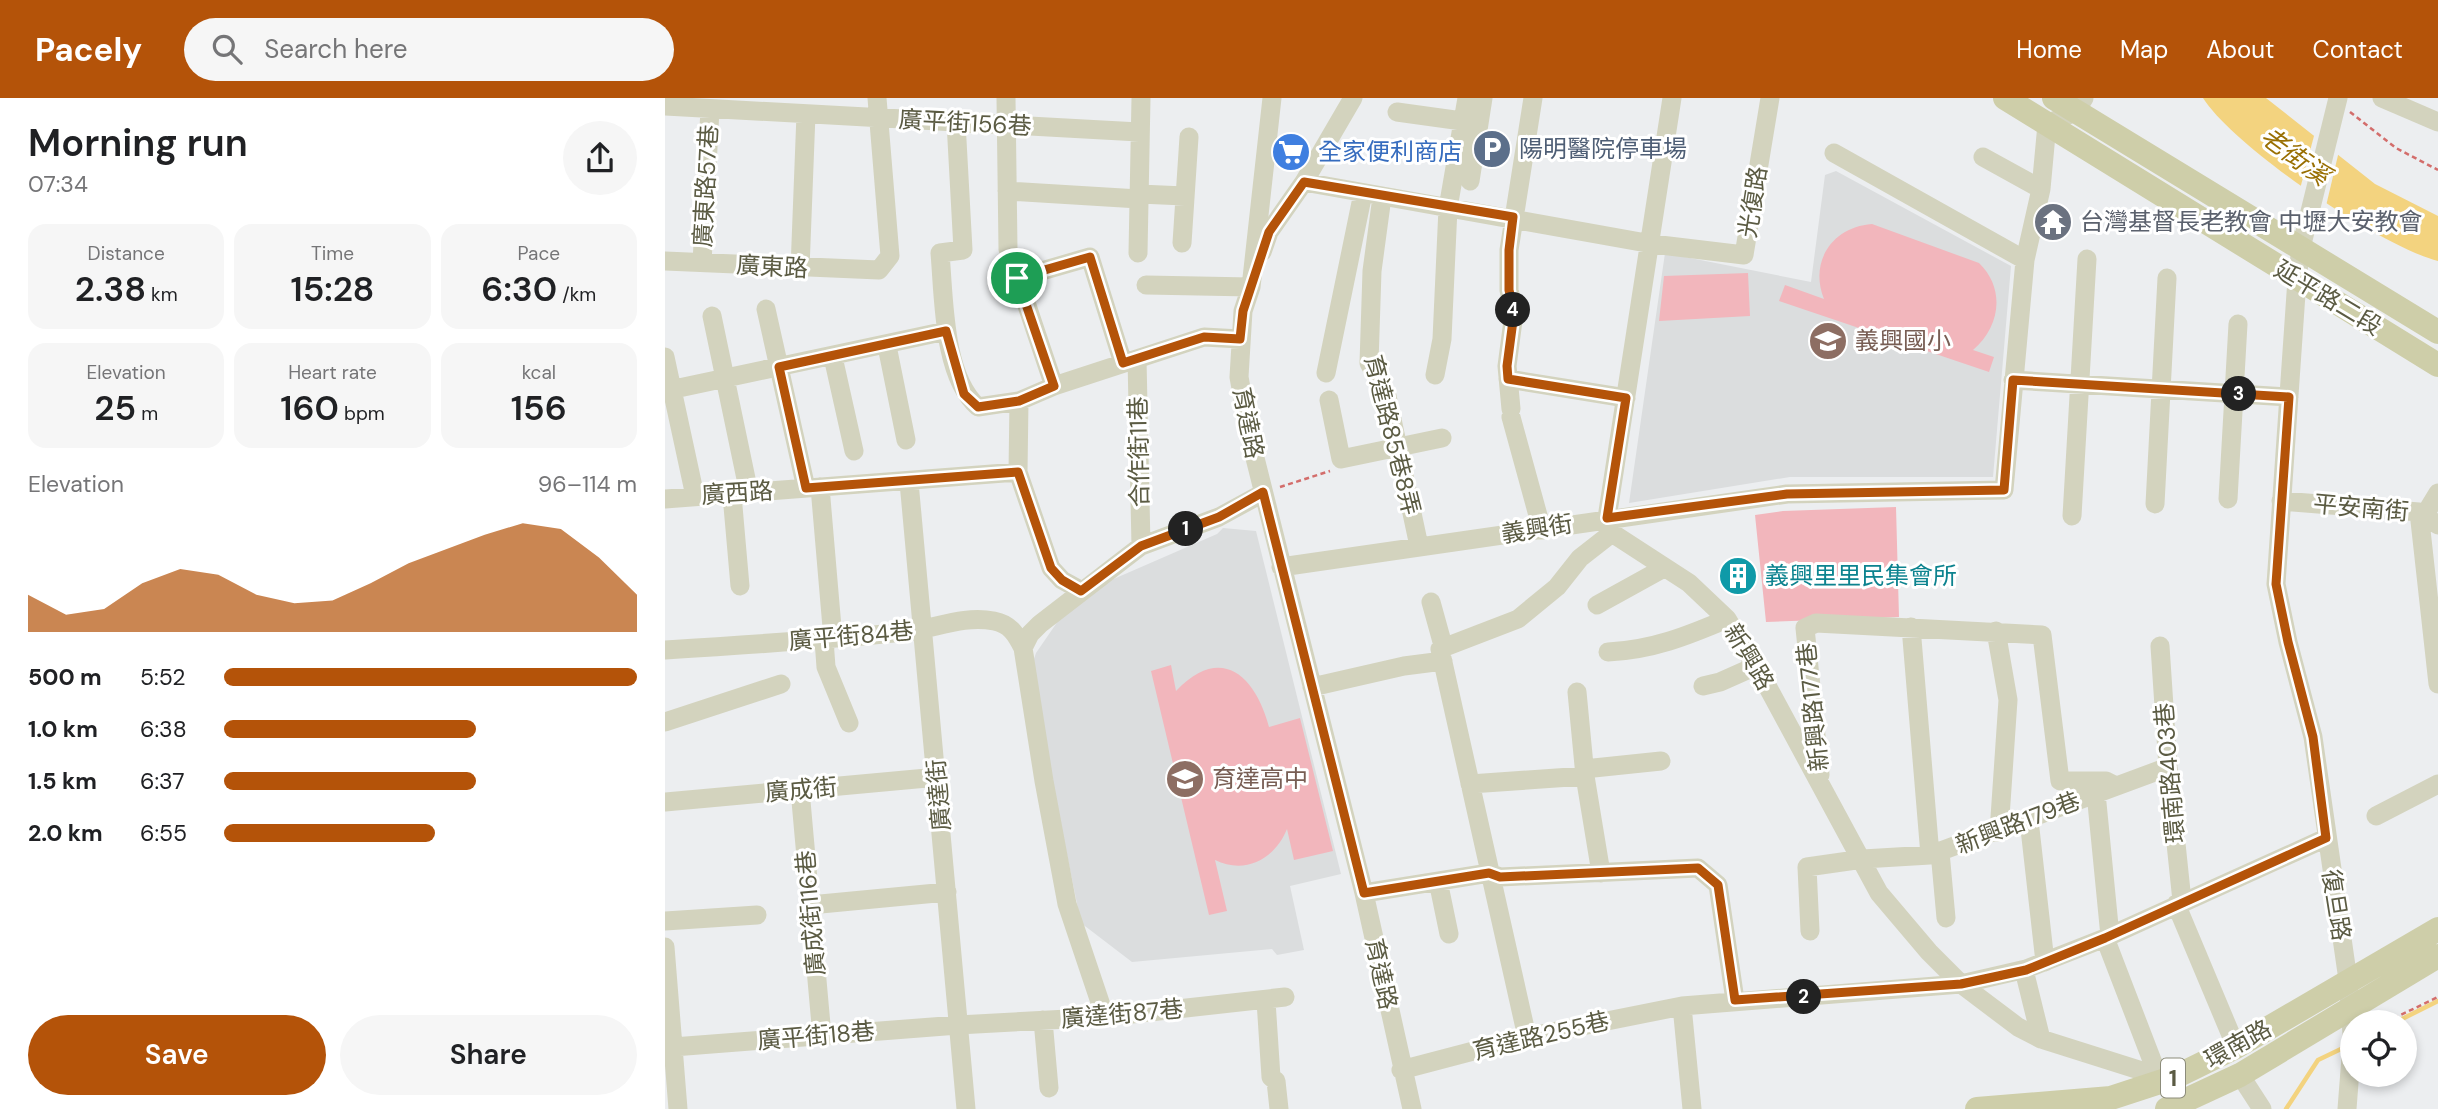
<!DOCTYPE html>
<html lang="en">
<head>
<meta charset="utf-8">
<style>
  body { margin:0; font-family:"DM Sans","Noto Sans TC",sans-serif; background:#f6f6f6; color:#202124; height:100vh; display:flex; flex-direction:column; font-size:26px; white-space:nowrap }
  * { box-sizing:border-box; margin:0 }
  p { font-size:23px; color:#757577 }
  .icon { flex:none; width:38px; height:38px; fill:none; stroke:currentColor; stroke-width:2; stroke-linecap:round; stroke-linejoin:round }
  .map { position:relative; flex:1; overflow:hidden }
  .side { display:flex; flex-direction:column; background:#fff; width:665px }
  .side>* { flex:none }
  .fabs { position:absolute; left:1675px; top:912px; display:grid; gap:14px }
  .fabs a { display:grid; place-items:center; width:77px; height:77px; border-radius:50%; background:#fff; box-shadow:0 4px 10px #0003; font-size:35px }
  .pin { position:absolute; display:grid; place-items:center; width:60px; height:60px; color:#fff; margin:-30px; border:4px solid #fff; border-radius:50%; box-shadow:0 2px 7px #0007 }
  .km { position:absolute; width:35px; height:35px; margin:-18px; border-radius:50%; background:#222; color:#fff; font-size:19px; line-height:35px; text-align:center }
  .round { display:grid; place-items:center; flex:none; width:74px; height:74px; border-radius:37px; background:#f6f6f6 }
  .headline { display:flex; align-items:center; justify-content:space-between; height:119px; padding:0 28px }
  h1 { font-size:38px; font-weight:600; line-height:52px }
  .figures { display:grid; grid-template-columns:repeat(3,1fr); gap:10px; height:119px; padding:7px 28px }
  .figures div { display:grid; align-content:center; border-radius:18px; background:#f6f6f6; text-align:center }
  .figures b { font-size:35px; font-weight:600 }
  .figures small { font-size:19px; font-weight:400 }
  .figures p { font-size:19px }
  .chart { height:196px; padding:14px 28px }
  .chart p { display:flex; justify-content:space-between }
  .chart svg { width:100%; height:126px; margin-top:7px; fill:#b45309; opacity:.7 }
  .primary-button { display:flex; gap:14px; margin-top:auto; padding:14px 28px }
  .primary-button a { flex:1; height:80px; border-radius:42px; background:#b45309; color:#fff; font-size:28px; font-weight:600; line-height:80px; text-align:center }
  .primary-button a+a { background:#f6f6f6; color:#202124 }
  ul { padding:0 28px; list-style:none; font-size:23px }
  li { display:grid; grid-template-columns:112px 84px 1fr; align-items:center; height:52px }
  li i { height:18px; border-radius:9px; background:#b45309 }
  header { display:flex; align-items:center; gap:42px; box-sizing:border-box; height:98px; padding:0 35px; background:#b45309; color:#fff }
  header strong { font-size:33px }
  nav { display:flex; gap:38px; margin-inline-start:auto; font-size:24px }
  .search { width:490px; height:63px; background:#f6f6f6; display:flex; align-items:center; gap:18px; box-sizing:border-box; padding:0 24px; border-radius:38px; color:#757577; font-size:26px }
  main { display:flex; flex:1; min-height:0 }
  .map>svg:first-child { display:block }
  .education { fill:#dbddde }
  .green { fill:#f2b6bc }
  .water { fill:#f3d37f }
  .pier { fill:#eceef0 }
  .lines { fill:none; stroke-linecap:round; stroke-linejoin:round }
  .stream { stroke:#f3d37f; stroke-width:4.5 }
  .path { stroke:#d36d6b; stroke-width:2.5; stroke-dasharray:5 3.5; stroke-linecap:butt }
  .minor { stroke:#d3d3be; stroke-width:19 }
  .major { stroke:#cecea9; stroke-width:24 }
  .route-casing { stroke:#fff; stroke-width:14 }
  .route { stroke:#b45309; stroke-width:9 }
  .labels { text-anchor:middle; stroke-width:6; stroke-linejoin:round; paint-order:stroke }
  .shield { fill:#fff; stroke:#8c8c7b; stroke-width:2 }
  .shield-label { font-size:23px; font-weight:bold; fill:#5b5b43 }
  .street-label { font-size:24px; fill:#5b5b43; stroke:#fff }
  .service-label { font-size:24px; fill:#4e5e75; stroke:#fff; text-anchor:start }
  .shop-label { font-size:24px; fill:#366cbe; stroke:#fff; text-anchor:start }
  .worship-label { font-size:24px; fill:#5b616d; stroke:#fff; text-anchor:start }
  .education-label { font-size:24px; fill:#785e54; stroke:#fff; text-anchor:start }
  .culture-label { font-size:24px; fill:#0d838f; stroke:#fff; text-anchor:start }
  .water-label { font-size:26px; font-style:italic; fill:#996f03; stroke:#fff }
</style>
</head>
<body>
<header>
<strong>Pacely</strong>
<div class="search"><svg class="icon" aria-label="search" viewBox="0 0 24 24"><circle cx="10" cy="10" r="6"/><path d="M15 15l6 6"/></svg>Search here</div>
<nav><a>Home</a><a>Map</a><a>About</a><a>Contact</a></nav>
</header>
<main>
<section class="side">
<div class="headline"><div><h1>Morning run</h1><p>07:34</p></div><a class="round"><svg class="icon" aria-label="share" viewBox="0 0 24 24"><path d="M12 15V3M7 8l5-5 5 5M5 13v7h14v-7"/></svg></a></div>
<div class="figures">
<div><p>Distance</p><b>2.38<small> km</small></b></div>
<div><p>Time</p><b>15:28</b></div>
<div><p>Pace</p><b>6:30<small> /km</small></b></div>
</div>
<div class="figures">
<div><p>Elevation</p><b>25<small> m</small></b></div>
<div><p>Heart rate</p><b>160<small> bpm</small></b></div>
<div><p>kcal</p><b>156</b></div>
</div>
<div class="chart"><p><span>Elevation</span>96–114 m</p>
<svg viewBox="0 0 160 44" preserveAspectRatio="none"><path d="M0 44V31L10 38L20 36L30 27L40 22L50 24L60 31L70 34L80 33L90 27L100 20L110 15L120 10L130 6L140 8L150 18L160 31V44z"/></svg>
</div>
<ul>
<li><b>500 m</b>5:52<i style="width:100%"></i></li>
<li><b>1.0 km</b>6:38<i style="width:61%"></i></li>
<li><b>1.5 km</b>6:37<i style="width:61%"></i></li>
<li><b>2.0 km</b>6:55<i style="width:51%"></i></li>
</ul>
<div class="primary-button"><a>Save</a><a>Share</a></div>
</section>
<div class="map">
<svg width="1773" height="1011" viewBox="0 0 1773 1011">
  <rect width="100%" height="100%" fill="#eceef0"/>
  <path class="education" d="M1171,73L1346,168L1328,379H1125L964,405L1000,155L1146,184L1160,77Z
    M558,430L591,433L676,776L625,788L639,852L612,857L607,851L467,864L416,825L367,586V567L371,555L393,523L444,483L552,436Z"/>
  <path class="green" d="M1207,126L1314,165C1341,191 1335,229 1308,252L1329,259L1324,274L1114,203L1120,187L1159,201C1144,164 1167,129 1207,126Z
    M1083,175L1085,218L994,223L999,178Z
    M1231,409L1234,519L1101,524L1090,417L1118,413Z
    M506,567L511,593C556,546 590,577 604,629L635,620L668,753L629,762L622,731C610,761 580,777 550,762L562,813L544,817L486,573Z"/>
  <path class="water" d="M1538,0H1601L1710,86L1773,118V163C1715,148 1570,50 1538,0Z"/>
  <path class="pier" d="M1650,34L1674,53L1661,108L1635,91Z"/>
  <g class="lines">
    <path class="stream" d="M1731,924L1773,903
      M1621,1011L1653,962L1676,951"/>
    <path class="path" d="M1685,14L1731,50L1773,72
      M615,389L665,373
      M1721,924L1773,899"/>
    <path class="minor" d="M341,0L343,151L389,288
      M607,0L586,189L578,213L574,279L585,340L699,795L747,1011
      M1007,0L942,420L947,435L1024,485L1062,521L1100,584L1214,795L1264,854L1296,886L1353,929L1376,941L1493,978L1507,979
      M1673,0L1636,150L1632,181L1611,486L1623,544L1648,639L1683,882L1687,936
      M1717,0L1773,24
      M0,8L474,34
      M732,14L797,23
      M291,24L298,152L275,155C279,201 278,278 313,309L354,303L389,288L539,239L575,241
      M1169,55L1360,162
      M1318,59L1376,91
      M805,83L818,0
      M639,84L987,146L1079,157L1105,0
      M342,93L474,101
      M474,96L520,98
      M717,99L707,173L704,265L722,298L754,448
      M517,145L524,39
      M597,154L604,134L639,84L688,0
      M473,155L476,0
      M0,163L214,172L225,158L212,0
      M37,165L45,11
      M135,171L141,16
      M352,180L425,159L458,265
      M481,187L586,189
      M101,211L141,390
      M47,218L84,395
      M222,248L241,342
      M0,259L30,398
      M168,259L189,353
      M472,261L476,448
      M661,275L698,95
      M770,277L777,241L783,110L802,0
      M843,281L961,300
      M1348,282L1624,299
      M0,293L281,233
      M664,302L676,361L777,340
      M354,303L353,374L386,470L397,482L417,493
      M846,311L842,268L849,215L844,192V152L868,0
      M846,319L877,432
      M244,384L301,1011
      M155,389L168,541
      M67,397L75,488
      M0,401L353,374
      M1563,401L1573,226
      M1616,403L1754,414L1773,427
      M1490,406L1502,180
      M1754,414L1773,586
      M1407,418L1422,161
      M1759,418L1773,395
      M616,469L1122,396L1339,392L1360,162L1376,91L1382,26L1410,14L1419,0
      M766,504L779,551
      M932,507L999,470
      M1246,529L1265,757
      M1331,533L1343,602L1334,734
      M159,542L161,569L184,625
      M1495,548L1503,669L1517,803
      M0,552C80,547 160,542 240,534C270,531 297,517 329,523C345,526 351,536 358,550
      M943,554C987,552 1022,538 1062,521
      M1038,588L1055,584L1091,568
      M647,589L739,568L778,563
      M912,594L920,678L936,775
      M0,624L116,586
      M919,671L996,663
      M1155,677L1140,530L1151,525L1377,537L1395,683H1441L1451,688
      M805,686L920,678
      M135,692L157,938
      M1431,695L1445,838
      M0,704L273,679
      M1711,718L1773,686
      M1364,722L1380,864
      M1275,754L1281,820
      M773,783L784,836
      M699,795L824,775L835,779L1033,770L1053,787L1070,902
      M1511,806L1571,949
      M145,807L282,794
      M0,823L92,817
      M1145,833L1142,769L1198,761L1265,757L1503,669
      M1440,840L1493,978
      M0,849L13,1011
      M1359,872L1376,941
      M601,903L606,979L611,983L614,1011
      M1017,908L1027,1011
      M440,919L402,806L379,683L358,550L365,536L375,526L476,448L554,419L598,395
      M378,922L384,990
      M862,939L775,551L853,521L892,489L915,460L947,435
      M8,949L293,927L440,919L620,899
      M736,972L862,939L1017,908L1296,886L1361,871L1440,840L1661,740
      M1575,977L1597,1011
      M1682,1011L1687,946"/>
    <path class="major" d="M1340,0L1773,267
      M1389,0L1773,234
      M1312,1011L1446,1000L1510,979L1571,949L1773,831
      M1502,1011L1575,977L1773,858"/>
  </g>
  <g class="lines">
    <defs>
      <path id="route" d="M639,84L848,119L844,152V192L849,215L842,268L843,281L961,300L942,420L1122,396L1339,392L1348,282L1624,299L1611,486L1623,544L1648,639L1661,740L1440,840L1361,872L1296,886L1070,902L1053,787L1033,770L835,779L824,775L699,795L598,394L554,419L476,448L416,493L397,482L386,470L353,374L141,390L114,269L281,233L299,296L313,309L354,303L389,288L352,180L425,159L458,265L539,239L575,241L578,213L604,134Z"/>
    </defs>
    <use href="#route" class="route-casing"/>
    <use href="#route" class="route"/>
  </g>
  <defs>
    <symbol id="parking-disc" viewBox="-11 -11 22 22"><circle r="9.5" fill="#5c6f8a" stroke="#fff"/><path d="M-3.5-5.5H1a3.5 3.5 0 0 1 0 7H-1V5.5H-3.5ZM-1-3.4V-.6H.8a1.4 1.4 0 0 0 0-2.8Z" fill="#fff"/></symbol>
    <symbol id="supermarket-disc" viewBox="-11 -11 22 22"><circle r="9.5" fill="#3f7fe0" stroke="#fff"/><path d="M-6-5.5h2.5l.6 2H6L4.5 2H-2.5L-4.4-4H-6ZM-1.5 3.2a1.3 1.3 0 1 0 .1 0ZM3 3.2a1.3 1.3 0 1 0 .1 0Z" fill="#fff"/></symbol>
    <symbol id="temple-disc" viewBox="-11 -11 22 22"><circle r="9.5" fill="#6b7280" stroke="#fff"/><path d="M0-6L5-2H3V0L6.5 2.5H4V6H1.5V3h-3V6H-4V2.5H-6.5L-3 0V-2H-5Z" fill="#fff"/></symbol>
    <symbol id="school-disc" viewBox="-11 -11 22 22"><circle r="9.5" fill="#8d6e63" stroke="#fff"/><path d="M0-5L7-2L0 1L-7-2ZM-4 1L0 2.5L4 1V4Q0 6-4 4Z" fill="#fff"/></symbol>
    <symbol id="building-disc" viewBox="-11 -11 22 22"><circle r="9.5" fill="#0f9aa8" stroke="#fff"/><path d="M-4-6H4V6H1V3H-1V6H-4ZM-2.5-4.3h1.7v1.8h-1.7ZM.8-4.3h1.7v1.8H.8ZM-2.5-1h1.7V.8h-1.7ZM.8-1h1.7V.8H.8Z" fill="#fff"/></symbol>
  </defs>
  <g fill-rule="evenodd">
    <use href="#parking-disc" x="805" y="29" width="44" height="44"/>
    <use href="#supermarket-disc" x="604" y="32" width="44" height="44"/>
    <use href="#temple-disc" x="1366" y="102" width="44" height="44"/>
    <use href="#school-disc" x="1141" y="221" width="44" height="44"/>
    <use href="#building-disc" x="1051" y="456" width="44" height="44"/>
    <use href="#school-disc" x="498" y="659" width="44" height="44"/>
  </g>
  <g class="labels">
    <rect class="shield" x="1496" y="960.5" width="24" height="39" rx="5"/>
    <g class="shield-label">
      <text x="1508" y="988">1</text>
    </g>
    <g class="street-label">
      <text transform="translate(300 25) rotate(3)" y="8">廣平街156巷</text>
      <text transform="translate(41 88) rotate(-87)" y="8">廣東路57巷</text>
      <text transform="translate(1088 104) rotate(-81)" y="8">光復路</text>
      <text transform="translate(107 169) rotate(3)" y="8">廣東路</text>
      <text transform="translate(1663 200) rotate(31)" y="8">延平路二段</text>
      <text transform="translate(583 325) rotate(79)" y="8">育達路</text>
      <text transform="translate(727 337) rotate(76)" y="8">育達路85巷8弄</text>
      <text transform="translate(474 354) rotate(-91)" y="8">合作街11巷</text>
      <text transform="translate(72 395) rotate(-4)" y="8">廣西路</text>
      <text transform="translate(1696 410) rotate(5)" y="8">平安南街</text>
      <text transform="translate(872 431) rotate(-9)" y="8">義興街</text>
      <text transform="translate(186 538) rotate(-5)" y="8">廣平街84巷</text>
      <text transform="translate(1084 559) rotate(59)" y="8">新興路</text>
      <text transform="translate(1148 609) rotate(-96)" y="8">新興路177巷</text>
      <text transform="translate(1505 675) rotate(-95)" y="8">環南路403巷</text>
      <text transform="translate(136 692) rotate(-5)" y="8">廣成街</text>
      <text transform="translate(274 697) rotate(-95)" y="8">廣達街</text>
      <text transform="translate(1353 725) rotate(-21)" y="8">新興路179巷</text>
      <text transform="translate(1671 807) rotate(81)" y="8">復旦路</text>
      <text transform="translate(146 815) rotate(-95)" y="8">廣成街116巷</text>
      <text transform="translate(716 876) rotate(78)" y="8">育達路</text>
      <text transform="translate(457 916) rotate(-5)" y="8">廣達街87巷</text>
      <text transform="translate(151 938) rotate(-5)" y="8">廣平街18巷</text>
      <text transform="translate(876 938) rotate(-13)" y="8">育達路255巷</text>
      <text transform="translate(1573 946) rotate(-29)" y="8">環南路</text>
    </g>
    <g class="service-label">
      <text x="854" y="59">陽明醫院停車場</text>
    </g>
    <g class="shop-label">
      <text x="653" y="62">全家便利商店</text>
    </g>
    <g class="worship-label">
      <text x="1415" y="132">台灣基督長老教會 中壢大安教會</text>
    </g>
    <g class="education-label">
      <text x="1190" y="251">義興國小</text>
      <text x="547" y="689">育達高中</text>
    </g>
    <g class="culture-label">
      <text x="1100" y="486">義興里里民集會所</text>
    </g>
    <g class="water-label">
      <text transform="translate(1630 58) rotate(36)" y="9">老街溪</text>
    </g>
  </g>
</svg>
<div class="fabs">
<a><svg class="icon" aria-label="locate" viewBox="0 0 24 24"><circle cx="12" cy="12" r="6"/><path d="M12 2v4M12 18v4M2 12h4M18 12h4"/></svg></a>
</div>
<div class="pin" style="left:352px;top:180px;background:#1e9e55"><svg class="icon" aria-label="arrive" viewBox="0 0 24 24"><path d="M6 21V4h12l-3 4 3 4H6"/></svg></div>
<b class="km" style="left:521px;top:431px">1</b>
<b class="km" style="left:1139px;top:899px">2</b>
<b class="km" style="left:1574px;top:296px">3</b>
<b class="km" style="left:848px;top:212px">4</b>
</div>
</main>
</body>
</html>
